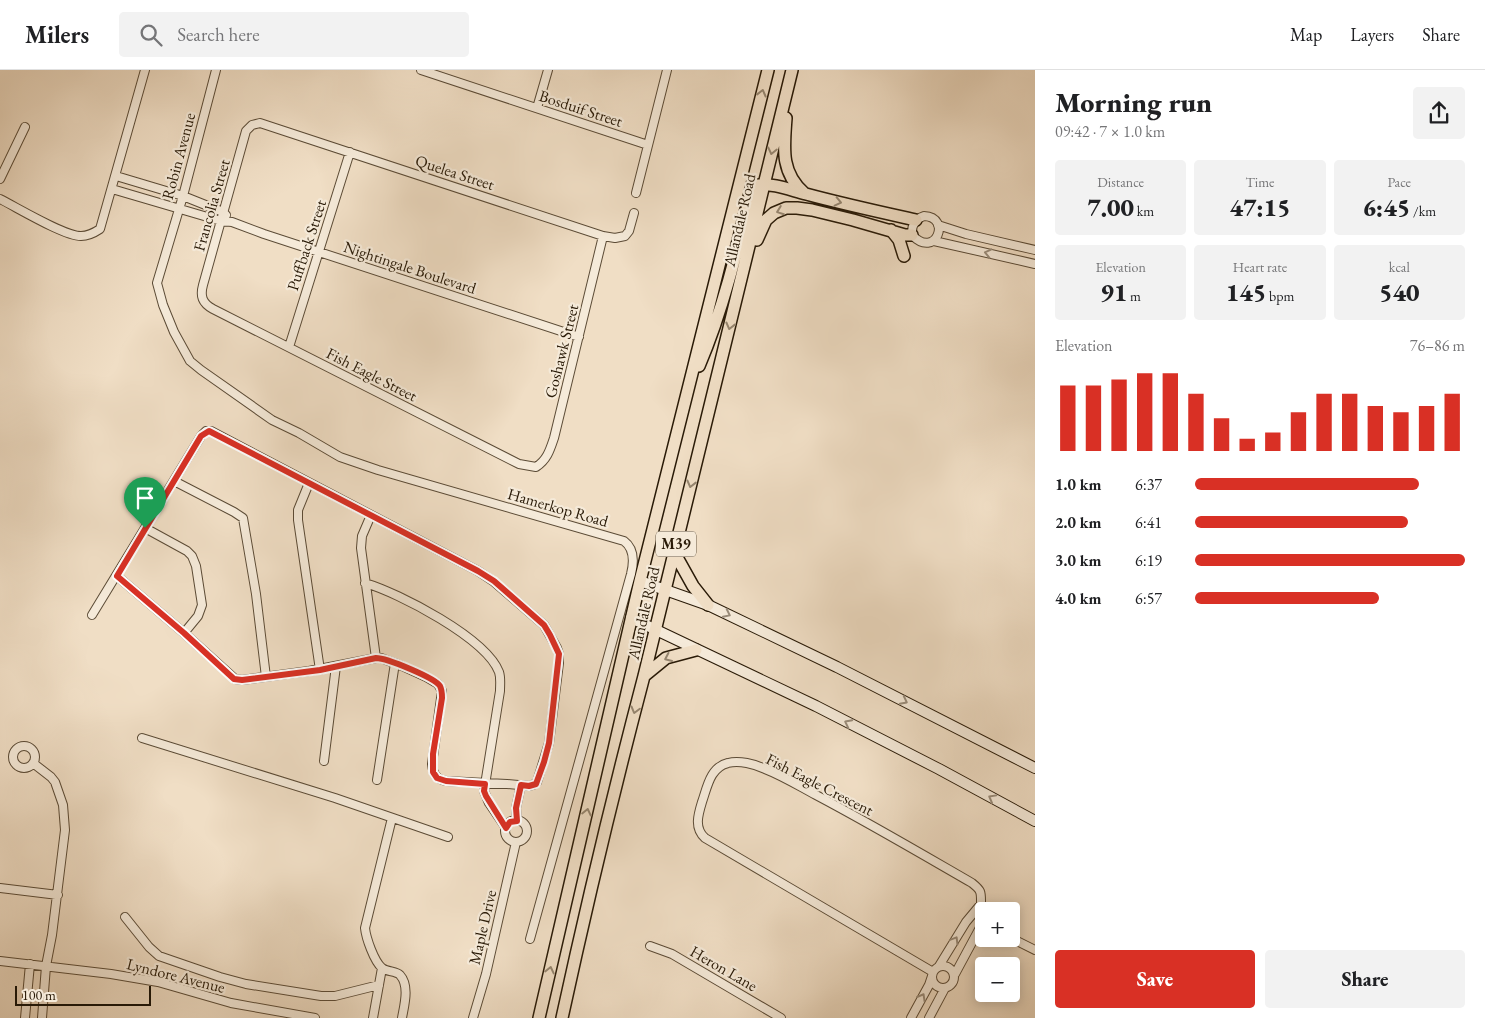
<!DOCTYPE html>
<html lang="en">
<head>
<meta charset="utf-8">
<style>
  body { margin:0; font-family:"EB Garamond",serif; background:#f2f2f2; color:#202124; height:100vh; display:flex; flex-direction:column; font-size:19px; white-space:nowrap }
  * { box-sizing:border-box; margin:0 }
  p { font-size:16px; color:#757577 }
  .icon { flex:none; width:28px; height:28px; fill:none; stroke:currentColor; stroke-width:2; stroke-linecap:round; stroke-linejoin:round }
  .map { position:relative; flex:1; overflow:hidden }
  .sheet { display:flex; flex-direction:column; background:#fff; width:450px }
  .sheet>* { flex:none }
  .controls { position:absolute; left:975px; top:832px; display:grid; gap:10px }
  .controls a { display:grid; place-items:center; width:45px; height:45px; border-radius:5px; background:#fff; box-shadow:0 2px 12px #0003; font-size:25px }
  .scale { position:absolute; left:15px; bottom:12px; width:136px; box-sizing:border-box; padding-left:5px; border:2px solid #291a07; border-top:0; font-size:14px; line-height:18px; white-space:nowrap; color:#291a07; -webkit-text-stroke:4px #f5ead9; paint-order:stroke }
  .pin { position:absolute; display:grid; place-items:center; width:42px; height:42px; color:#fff; margin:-51px -21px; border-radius:50% 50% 50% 0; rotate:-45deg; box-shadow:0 0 5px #0007 }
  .pin .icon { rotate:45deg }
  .round { display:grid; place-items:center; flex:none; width:52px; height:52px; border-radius:5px; background:#f2f2f2 }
  .headline { display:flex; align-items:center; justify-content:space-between; height:85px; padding:0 20px }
  h1 { font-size:28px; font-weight:800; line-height:38px }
  .figures { display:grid; grid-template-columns:repeat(3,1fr); gap:8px; height:85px; padding:5px 20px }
  .figures div { display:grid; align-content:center; border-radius:5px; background:#f2f2f2; text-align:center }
  .figures b { font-size:25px; font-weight:800 }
  .figures small { font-size:14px; font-weight:400 }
  .figures p { font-size:14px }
  .chart { height:140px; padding:10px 20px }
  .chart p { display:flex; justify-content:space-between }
  .chart svg { width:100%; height:90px; margin-top:5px; stroke:#d93025; stroke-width:6 }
  .button { display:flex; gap:10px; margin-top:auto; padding:10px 20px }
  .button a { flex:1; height:58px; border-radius:5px; background:#d93025; color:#fff; font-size:20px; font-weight:800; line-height:58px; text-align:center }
  .button a+a { background:#f2f2f2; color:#202124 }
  ul { padding:0 20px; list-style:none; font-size:16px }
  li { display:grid; grid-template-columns:80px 60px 1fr; align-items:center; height:38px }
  li i { height:12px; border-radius:6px; background:#d93025 }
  header { display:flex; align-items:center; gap:30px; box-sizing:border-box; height:70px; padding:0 25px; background:#fff; border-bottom:1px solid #e0e0e0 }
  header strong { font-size:24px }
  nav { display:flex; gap:28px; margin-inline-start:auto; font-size:18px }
  .search { width:350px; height:45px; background:#f2f2f2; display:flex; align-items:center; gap:12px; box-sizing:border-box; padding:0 18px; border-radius:5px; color:#757577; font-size:19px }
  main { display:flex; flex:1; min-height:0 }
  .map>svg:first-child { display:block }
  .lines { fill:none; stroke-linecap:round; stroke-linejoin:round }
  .street-casing { stroke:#5b4b36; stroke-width:10 }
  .secondary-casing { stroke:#291a07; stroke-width:12 }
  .primary-casing { stroke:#291a07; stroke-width:14 }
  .street { stroke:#f5ead9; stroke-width:8 }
  .secondary { stroke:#f5ead9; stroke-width:10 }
  .primary { stroke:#f0dec5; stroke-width:11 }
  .oneway { stroke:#968670 }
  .oneway2 { stroke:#998c7a }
  .route-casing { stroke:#fff; stroke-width:10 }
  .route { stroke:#d93025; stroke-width:6 }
  .labels { text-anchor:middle; stroke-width:4.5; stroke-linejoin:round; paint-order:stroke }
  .shield { fill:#f5ead9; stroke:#665846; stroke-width:1 }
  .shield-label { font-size:15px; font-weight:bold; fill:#291a07 }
  .street-label { font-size:16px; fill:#291a07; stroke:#f5ead9 }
</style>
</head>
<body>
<header>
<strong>Milers</strong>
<div class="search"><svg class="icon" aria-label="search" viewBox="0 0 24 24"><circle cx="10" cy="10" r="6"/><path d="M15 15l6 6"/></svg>Search here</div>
<nav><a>Map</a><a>Layers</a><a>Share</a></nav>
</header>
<main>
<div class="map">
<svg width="1035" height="948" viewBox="0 0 1035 948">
  <rect width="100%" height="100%" fill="#f0dec5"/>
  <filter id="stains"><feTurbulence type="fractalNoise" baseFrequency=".004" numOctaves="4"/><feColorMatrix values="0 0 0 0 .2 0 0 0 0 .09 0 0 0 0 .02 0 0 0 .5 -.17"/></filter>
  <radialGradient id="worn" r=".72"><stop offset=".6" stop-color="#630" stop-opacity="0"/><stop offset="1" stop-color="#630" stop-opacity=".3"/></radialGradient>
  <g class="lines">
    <defs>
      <path id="street" d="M216,0L183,126L157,213L163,235L174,262L190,291L201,300L272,350L299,363L340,387L378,400L624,471C635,479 634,492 631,504L530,869
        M421,0L648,75
        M537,38L548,0
        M116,106L183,126L223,142L226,145
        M0,109L25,57
        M112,119L221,151L232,152L264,164L579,267
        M636,123L667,0
        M0,129C18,138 64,166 81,166C88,166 94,163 100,159L145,0
        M924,146C952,147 936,190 912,165C911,156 915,149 924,146Z
        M938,155L966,164L1035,180
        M603,166L554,368C550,380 547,390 536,397L519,394L213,239C202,233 200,226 203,215L246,61L252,55L260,53L603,166L615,168L625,166L629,161L634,143
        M934,171L1035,194
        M289,277L350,82
        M174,411L234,442L243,448L256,524L266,607
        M309,413L298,440V450L320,600
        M371,445L362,466L361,478L376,588
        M145,458L187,481L192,486L196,496L202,535L198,546L184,563
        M365,513C399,523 486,568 499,602C501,608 500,614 500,621L484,721L489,733L506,758
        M92,545L201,366L206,361H211L478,501L493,511L544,555L557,578L559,584V593L549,673L537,712L533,715L529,716L507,714L446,711C436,709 433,704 432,694L442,621L438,614L426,607L402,596L381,588H376L309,601L242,610L235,609L184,563L117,506
        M142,668L335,728L448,767
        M13 687a11 11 0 1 1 22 0a11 11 0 1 1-22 0Z
        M324,691L336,596
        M33,693L51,707L55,712L63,735L65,760L52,865L46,896L42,948
        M377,710L395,593
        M392,748L365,858C366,868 374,891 382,898C387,902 396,901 400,905C410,916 404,936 402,948
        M505 761a11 11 0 1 1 22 0a11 11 0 1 1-22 0Z
        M517,751L516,738L521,715
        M0,818L58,825
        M125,847L149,877L159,886L220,907L246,914L321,926H335L379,915
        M1011,868L1035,880
        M650,876L672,884L781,948
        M0,891L111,904L158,912L231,933L315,948
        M932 907a11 11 0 1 1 22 0a11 11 0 1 1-22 0Z
        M939,896L966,852L981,834
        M933,902L705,768C694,758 698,745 702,732C707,718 710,697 728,693C739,690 755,694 765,699C783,706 799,716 816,725C869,753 920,783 972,813C982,821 981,822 981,835C981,840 983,846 983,852
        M955,904L983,852
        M25,948L30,894
        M373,948L382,898
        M473,948L486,904L516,772
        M911,948L929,915L932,906
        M929,948L945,918"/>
      <path id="secondary" d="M640,511L708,535L837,597L1035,698
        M631,548L816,636L939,699L1035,751"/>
      <path id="primary" d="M786,48C784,77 780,102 804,123
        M891,160L899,170L904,186
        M757,170L766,150L774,143L786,138H797L812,140L853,150L905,165H912
        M699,296C723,240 737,181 751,122L757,115C774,113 790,120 806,124C843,134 880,142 916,150
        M674,482L693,516L708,535
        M644,606L666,588L696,580
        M539,948L640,511L768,0
        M562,948C587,833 614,720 644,606L792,0"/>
    </defs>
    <use href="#street" class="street-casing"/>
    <use href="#secondary" class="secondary-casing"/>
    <use href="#primary" class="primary-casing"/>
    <use href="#street" class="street"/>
    <use href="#secondary" class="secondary"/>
    <use href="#primary" class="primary"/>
  </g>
  <defs><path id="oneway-chevron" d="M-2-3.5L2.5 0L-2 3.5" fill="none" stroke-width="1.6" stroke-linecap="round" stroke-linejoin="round" transform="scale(1.25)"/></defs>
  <g class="oneway">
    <use href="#oneway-chevron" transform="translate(762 23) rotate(-76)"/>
    <use href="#oneway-chevron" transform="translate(772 81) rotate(103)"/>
    <use href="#oneway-chevron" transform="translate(838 132) rotate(13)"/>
    <use href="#oneway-chevron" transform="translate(780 141) rotate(159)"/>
    <use href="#oneway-chevron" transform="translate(730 256) rotate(104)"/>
    <use href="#oneway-chevron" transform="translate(691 414) rotate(104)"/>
    <use href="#oneway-chevron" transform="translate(668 588) rotate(155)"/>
    <use href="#oneway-chevron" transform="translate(635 640) rotate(105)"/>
    <use href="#oneway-chevron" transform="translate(587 742) rotate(-77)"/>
    <use href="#oneway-chevron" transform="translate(550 900) rotate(-77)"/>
  </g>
  <g class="oneway2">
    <use href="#oneway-chevron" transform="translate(988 183) rotate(-167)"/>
    <use href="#oneway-chevron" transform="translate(727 544) rotate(26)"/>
    <use href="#oneway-chevron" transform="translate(904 631) rotate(27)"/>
    <use href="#oneway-chevron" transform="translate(848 653) rotate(-153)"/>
    <use href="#oneway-chevron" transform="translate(992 728) rotate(-151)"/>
    <use href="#oneway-chevron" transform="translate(955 870) rotate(-59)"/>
    <use href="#oneway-chevron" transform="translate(922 927) rotate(-61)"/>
  </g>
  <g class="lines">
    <defs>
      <path id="route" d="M209,361L478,501L494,511L544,555L550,565L559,584L549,673L544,692L536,714L529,716L521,715L516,738L517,751L510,752L506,758L486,726L484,721L485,714L446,711L437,708L433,702V684L442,628C442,624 442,620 440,616C435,608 387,588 376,588L320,600L242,610L234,609L184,563L117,506L201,366Z"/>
    </defs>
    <use href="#route" class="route-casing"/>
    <use href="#route" class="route"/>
  </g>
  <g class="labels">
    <rect class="shield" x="656" y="461.5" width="40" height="25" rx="4"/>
    <g class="shield-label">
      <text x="676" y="479">M39</text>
    </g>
    <g class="street-label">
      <text transform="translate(581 38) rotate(18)" y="6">Bosduif Street</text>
      <text transform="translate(178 86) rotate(-75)" y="6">Robin Avenue</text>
      <text transform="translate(455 102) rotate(18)" y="6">Quelea Street</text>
      <text transform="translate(211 135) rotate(-74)" y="6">Francolia Street</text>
      <text transform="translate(739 150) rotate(-77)" y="6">Allandale Road</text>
      <text transform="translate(306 175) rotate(-72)" y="6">Puffback Street</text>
      <text transform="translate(410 197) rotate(18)" y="6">Nightingale Boulevard</text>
      <text transform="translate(561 281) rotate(-76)" y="6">Goshawk Street</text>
      <text transform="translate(372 304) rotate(27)" y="6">Fish Eagle Street</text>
      <text transform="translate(558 437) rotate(16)" y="6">Hamerkop Road</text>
      <text transform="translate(643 543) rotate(-77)" y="6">Allandale Road</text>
      <text transform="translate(820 714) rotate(27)" y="6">Fish Eagle Crescent</text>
      <text transform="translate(482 857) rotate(-77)" y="6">Maple Drive</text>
      <text transform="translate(724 898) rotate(30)" y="6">Heron Lane</text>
      <text transform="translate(176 905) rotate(14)" y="6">Lyndore Avenue</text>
    </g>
  </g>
  <rect width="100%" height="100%" filter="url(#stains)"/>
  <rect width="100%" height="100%" fill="url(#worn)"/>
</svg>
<div class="controls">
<a>+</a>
<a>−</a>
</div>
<div class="scale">100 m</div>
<div class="pin" style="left:145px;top:458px;background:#1e9e55"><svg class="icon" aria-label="arrive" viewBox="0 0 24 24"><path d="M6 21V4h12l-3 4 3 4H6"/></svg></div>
</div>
<section class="sheet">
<div class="headline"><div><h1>Morning run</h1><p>09:42 · 7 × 1.0 km</p></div><a class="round"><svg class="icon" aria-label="share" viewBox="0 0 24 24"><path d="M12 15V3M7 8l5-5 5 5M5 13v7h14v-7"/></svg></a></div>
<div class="figures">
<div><p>Distance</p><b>7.00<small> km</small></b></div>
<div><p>Time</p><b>47:15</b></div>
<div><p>Pace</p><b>6:45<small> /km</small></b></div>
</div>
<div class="figures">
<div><p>Elevation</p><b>91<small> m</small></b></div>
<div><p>Heart rate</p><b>145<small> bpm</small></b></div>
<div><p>kcal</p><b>540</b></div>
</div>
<div class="chart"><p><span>Elevation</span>76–86 m</p>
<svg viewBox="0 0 160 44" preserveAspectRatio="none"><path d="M5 44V12M15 44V12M25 44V9M35 44V6M45 44V6M55 44V16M65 44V28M75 44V38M85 44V35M95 44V25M105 44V16M115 44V16M125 44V22M135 44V25M145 44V22M155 44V16"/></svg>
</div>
<ul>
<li><b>1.0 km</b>6:37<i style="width:83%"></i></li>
<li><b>2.0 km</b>6:41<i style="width:79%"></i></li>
<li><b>3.0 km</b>6:19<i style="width:100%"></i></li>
<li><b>4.0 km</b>6:57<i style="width:68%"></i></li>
</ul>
<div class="button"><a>Save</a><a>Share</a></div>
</section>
</main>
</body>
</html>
